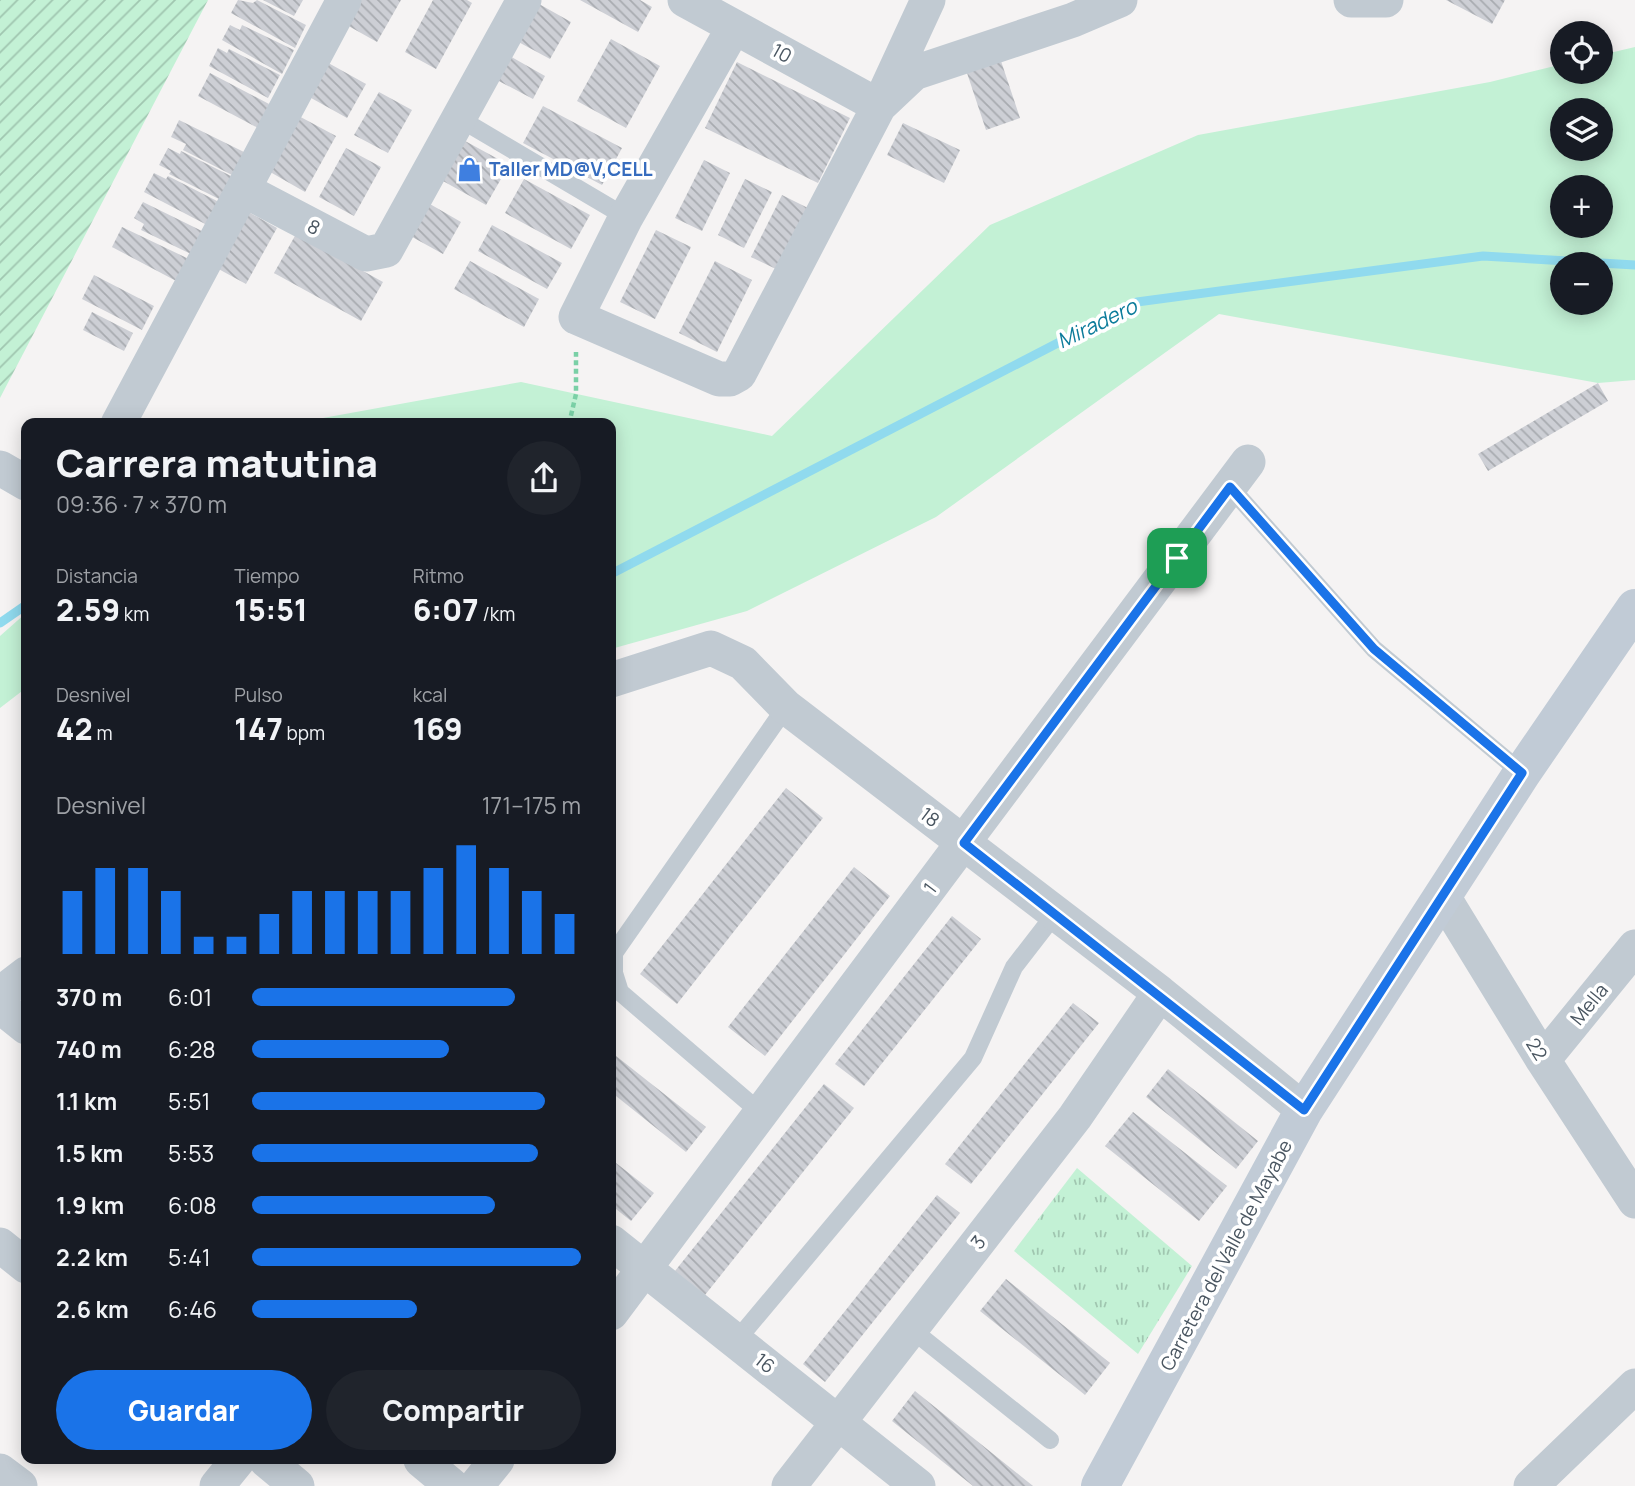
<!DOCTYPE html>
<html lang="es">
<head>
<meta charset="utf-8">
<style>
  body { margin:0; font-family:Manrope,sans-serif; background:#20242c; color:#f1f3f6; height:100vh; display:flex; flex-direction:column; font-size:26px; white-space:nowrap }
  * { box-sizing:border-box; margin:0 }
  p { font-size:23px; color:#9ea1a6 }
  .icon { flex:none; width:38px; height:38px; fill:none; stroke:currentColor; stroke-width:2; stroke-linecap:round; stroke-linejoin:round }
  .map { position:relative; flex:1; overflow:hidden }
  .sheet { position:absolute; left:21px; top:418px; width:595px; height:1046px; display:flex; flex-direction:column; background:#171b24; border-radius:14px; box-shadow:0 4px 18px #0003 }
  .sheet>* { flex:none }
  .controls { position:absolute; left:1550px; top:21px; display:grid; gap:14px }
  .controls a { display:grid; place-items:center; width:63px; height:63px; border-radius:50%; background:#171b24; box-shadow:0 4px 18px #0003; font-size:35px }
  .pin { position:absolute; display:grid; place-items:center; width:60px; height:60px; color:#fff; margin:-30px; border-radius:14px; box-shadow:0 4px 10px #0006 }
  .round { display:grid; place-items:center; flex:none; width:74px; height:74px; border-radius:37px; background:#20242c }
  .summary { display:flex; align-items:center; justify-content:space-between; height:119px; padding:0 35px }
  h1 { font-size:38px; font-weight:800; line-height:52px }
  .stats { display:grid; grid-template-columns:repeat(3,1fr); gap:10px; height:119px; padding:7px 35px }
  .stats div { display:grid; align-content:center }
  .stats b { font-size:30px; font-weight:800 }
  .stats small { font-size:19px; font-weight:400 }
  .stats p { font-size:19px }
  .chart { height:196px; padding:14px 35px }
  .chart p { display:flex; justify-content:space-between }
  .chart svg { width:100%; height:126px; margin-top:7px; stroke:#1a73e8; stroke-width:6 }
  .primary-button { display:flex; gap:14px; margin-top:auto; padding:14px 35px }
  .primary-button a { flex:1; height:80px; border-radius:42px; background:#1a73e8; color:#fff; font-size:28px; font-weight:800; line-height:80px; text-align:center }
  .primary-button a+a { background:#20242c; color:#f1f3f6 }
  ul { padding:0 35px; list-style:none; font-size:23px }
  li { display:grid; grid-template-columns:112px 84px 1fr; align-items:center; height:52px }
  li i { height:18px; border-radius:9px; background:#1a73e8 }
  .map>svg:first-child { display:block }
  .grass { fill:#c3f1d5; fill-rule:evenodd }
  .park { fill:url(#park-tufts) }
  .garden { fill:url(#garden-furrows) }
  .lines { fill:none; stroke-linecap:round; stroke-linejoin:round }
  .stream { stroke:#90daee; stroke-width:9 }
  .building { fill:url(#building-back-hatch) }
  .path { stroke:#7ad0a6; stroke-width:4.5; stroke-dasharray:5 3.5; stroke-linecap:butt }
  .lane { stroke:#c1cad2; stroke-width:18 }
  .street { stroke:#c1cad2; stroke-width:35 }
  .secondary { stroke:#c1cbd6; stroke-width:38 }
  .route-casing { stroke:#fff; stroke-width:14 }
  .route { stroke:#1a73e8; stroke-width:9 }
  .labels { text-anchor:middle; stroke-width:7; stroke-linejoin:round; paint-order:stroke }
  .street-label { font-size:19px; fill:#4a5661; stroke:#fff }
  .shop-label { font-size:19px; font-weight:bold; fill:#366cbe; stroke:#fff; text-anchor:start }
  .water-label { font-size:21px; font-style:italic; fill:#0c7c9b; stroke:#fff }
</style>
</head>
<body>
<div class="map">
<svg width="1635" height="1486" viewBox="0 0 1635 1486">
  <defs>
    <pattern id="park-tufts" width="24" height="20" patternUnits="userSpaceOnUse" patternTransform="scale(1.75)"><rect width="24" height="20" fill="#c3f1d5"/><path d="M3 7l-1-3M5 7V3M7 7l1-3M15 17l-1-3M17 17v-4M19 17l1-3" fill="none" stroke="#a0c6b0"/></pattern>
    <pattern id="garden-furrows" width="10" height="10" patternUnits="userSpaceOnUse" patternTransform="scale(1.75)"><rect width="10" height="10" fill="#c3f1d5"/><path d="M-1 1l2-2M0 10L10 0M9 11l2-2" fill="none" stroke="#a0c6b0"/></pattern>
    <pattern id="building-back-hatch" width="6" height="6" patternUnits="userSpaceOnUse" patternTransform="scale(1.75)"><rect width="6" height="6" fill="#cdcfd5"/><path d="M-1 5l2 2M0 0l6 6M5-1l2 2" fill="none" stroke="#a8abb0"/></pattern>
  </defs>
  <rect width="100%" height="100%" fill="#f5f3f3"/>
  <path class="grass" d="M1635,47V380L1598,383L1219,314L936,517L747,611L611,649V424H290L521,382L772,436L990,225L1198,135L1490,82L1563,64V72H1601V55ZM1563,110H1601V149H1563ZM1563,187H1601V226H1563ZM1563,264H1601V303H1563Z
    M26,613V688L0,708V636Z"/>
  <path class="park" d="M1077,1168L1192,1266L1138,1354L1014,1251Z"/>
  <path class="garden" d="M0,0H208L0,398Z"/>
  <g class="lines">
    <path class="stream" d="M611,574L1137,302L1483,256L1635,265
      M0,623L26,605"/>
  </g>
  <path class="building" d="M238,0L253,3L257,0L306,25L295,48L231,13Z
    M263,0H303L294,16Z
    M357,0H401L377,42L345,24Z
    M433,0H467L472,3L436,69L405,52Z
    M532,0L571,22L550,59L511,38Z
    M580,0H640L652,7L638,32Z
    M1446,0H1505L1492,24Z
    M230,25L240,30L242,25L294,50L282,74L222,40Z
    M611,39L660,66L626,128L577,101Z
    M218,48L227,53L229,49L280,75L268,98L209,66Z
    M508,55L545,76L533,99L495,79Z
    M1000,58L1020,118L986,130L966,70Z
    M323,60L366,84L347,118L304,94Z
    M737,62L850,118L818,183L705,128Z
    M210,73L269,104L258,128L198,96Z
    M379,92L412,110L388,153L354,135Z
    M543,106L622,148L602,185L523,143Z
    M295,114L336,136L305,192L265,169Z
    M179,120L246,153L234,176L183,150L186,144L171,137Z
    M903,123L960,150L944,183L887,155Z
    M456,136L509,165L486,205L434,176Z
    M168,148L180,154L181,151L233,177L221,200L169,174L171,171L159,165Z
    M346,148L381,167L354,216L319,197Z
    M704,160L730,173L702,231L675,218Z
    M154,173L166,179L168,176L219,202L207,225L144,192Z
    M524,179L590,215L571,249L505,213Z
    M745,179L772,192L744,248L718,235Z
    M782,195L808,208L778,270L751,257Z
    M423,200L461,222L443,254L405,233Z
    M143,202L204,232L193,255L141,230L144,224L134,218Z
    M245,210L277,228L246,284L213,266Z
    M492,225L562,263L547,289L478,251Z
    M122,227L191,260L180,283L112,247Z
    M656,230L691,247L655,319L620,302Z
    M296,234L383,282L361,321L274,273Z
    M470,261L539,299L524,327L454,289Z
    M715,261L752,280L717,352L679,333Z
    M94,275L154,306L142,330L82,299Z
    M92,312L133,333L124,351L83,330Z
    M1598,383L1608,401L1488,471L1478,454Z
    M786,788L823,818L677,1004L640,974Z
    M854,867L890,896L765,1056L728,1027Z
    M952,916L981,939L864,1086L835,1064Z
    M1073,1003L1099,1023L971,1184L945,1164Z
    M611,1052L706,1127L686,1152L611,1092Z
    M1168,1069L1258,1141L1236,1169L1146,1097Z
    M824,1084L854,1108L705,1295L675,1271Z
    M1133,1112L1227,1186L1199,1221L1105,1146Z
    M611,1159L654,1193L631,1221L611,1205Z
    M937,1195L960,1213L825,1382L803,1364Z
    M1006,1279L1110,1363L1085,1395L980,1311Z
    M915,1391L1033,1486H973L892,1421Z"/>
  <g class="lines">
    <path class="path" d="M569,424L576,394V352"/>
    <path class="lane" d="M457,117L626,217
      M1230,487L1374,649L1522,773
      M761,1113L620,992L614,973V953L786,707
      M911,1329L1050,1440
      M736,1341L973,1058L1014,967L1055,914"/>
    <path class="street" d="M685,0L879,106L914,73L1073,20L1120,0
      M1351,0H1386
      M734,27L626,217L576,317L719,379H730L739,374L879,106L928,0
      M244,190L366,254L386,250L524,0
      M118,424L344,0
      M0,468L26,483
      M611,680L711,648L743,663L786,707L1160,993L1304,1110
      M1442,895L1543,1060L1635,1201
      M0,994L26,974
      M0,1006L26,1027
      M1543,1060L1635,947
      M611,1242L918,1486
      M0,1245L26,1266
      M611,1313L1248,462
      M266,1460L297,1486
      M421,1460L452,1486
      M0,1471L20,1486
      M217,1486L238,1460
      M476,1486L497,1460
      M789,1486L1075,1117L1160,993
      M1531,1486L1635,1386"/>
    <path class="secondary" d="M1100,1486L1304,1110L1522,773L1635,608"/>
  </g>
  <g class="lines">
    <defs>
      <path id="route" d="M1230,487L1374,649L1522,773L1304,1110L964,843Z"/>
    </defs>
    <use href="#route" class="route-casing"/>
    <use href="#route" class="route"/>
  </g>
  <defs>
    <symbol id="shop-bare" viewBox="-9 -9 18 18"><path d="M-5-2.5h2.3a2.7 3.5 0 0 1 5.4 0H5L5.5 6h-11ZM-1.5-2.5h3a1.5 2.3 0 0 0-3 0Z" fill="#3f7fe0" stroke="#fff" stroke-width="2.5" paint-order="stroke"/></symbol>
  </defs>
  <g fill-rule="evenodd">
    <use href="#shop-bare" x="452" y="152" width="35" height="35"/>
  </g>
  <g class="labels">
    <g class="street-label">
      <text transform="translate(782 53) rotate(29)" y="7">10</text>
      <text transform="translate(314 227) rotate(28)" y="7">8</text>
      <text transform="translate(930 817) rotate(37)" y="7">18</text>
      <text transform="translate(930 888) rotate(-53)" y="7">1</text>
      <text transform="translate(1589 1004) rotate(-51)" y="7">Mella</text>
      <text transform="translate(1537 1049) rotate(58)" y="7">22</text>
      <text transform="translate(978 1242) rotate(-52)" y="7">3</text>
      <text transform="translate(1226 1255) rotate(-62)" y="7">Carretera del Valle de Mayabe</text>
      <text transform="translate(765 1363) rotate(38)" y="7">16</text>
    </g>
    <g class="shop-label">
      <text x="489" y="176">Taller MD@V,CELL</text>
    </g>
    <g class="water-label">
      <text transform="translate(1097 324) rotate(-26)" y="7">Miradero</text>
    </g>
  </g>
</svg>
<div class="controls">
<a><svg class="icon" aria-label="locate" viewBox="0 0 24 24"><circle cx="12" cy="12" r="6"/><path d="M12 2v4M12 18v4M2 12h4M18 12h4"/></svg></a>
<a><svg class="icon" aria-label="layers" viewBox="0 0 24 24"><path d="M12 4l9 5-9 5-9-5zM3 14l9 5 9-5"/></svg></a>
<a>+</a>
<a>−</a>
</div>
<div class="pin" style="left:1177px;top:558px;background:#1e9e55"><svg class="icon" aria-label="arrive" viewBox="0 0 24 24"><path d="M6 21V4h12l-3 4 3 4H6"/></svg></div>
<section class="sheet">
<div class="summary"><div><h1>Carrera matutina</h1><p>09:36 · 7 × 370 m</p></div><a class="round"><svg class="icon" aria-label="share" viewBox="0 0 24 24"><path d="M12 15V3M7 8l5-5 5 5M5 13v7h14v-7"/></svg></a></div>
<div class="stats">
<div><p>Distancia</p><b>2.59<small> km</small></b></div>
<div><p>Tiempo</p><b>15:51</b></div>
<div><p>Ritmo</p><b>6:07<small> /km</small></b></div>
</div>
<div class="stats">
<div><p>Desnivel</p><b>42<small> m</small></b></div>
<div><p>Pulso</p><b>147<small> bpm</small></b></div>
<div><p>kcal</p><b>169</b></div>
</div>
<div class="chart"><p><span>Desnivel</span>171–175 m</p>
<svg viewBox="0 0 160 44" preserveAspectRatio="none"><path d="M5 44V22M15 44V14M25 44V14M35 44V22M45 44V38M55 44V38M65 44V30M75 44V22M85 44V22M95 44V22M105 44V22M115 44V14M125 44V6M135 44V14M145 44V22M155 44V30"/></svg>
</div>
<ul>
<li><b>370 m</b>6:01<i style="width:80%"></i></li>
<li><b>740 m</b>6:28<i style="width:60%"></i></li>
<li><b>1.1 km</b>5:51<i style="width:89%"></i></li>
<li><b>1.5 km</b>5:53<i style="width:87%"></i></li>
<li><b>1.9 km</b>6:08<i style="width:74%"></i></li>
<li><b>2.2 km</b>5:41<i style="width:100%"></i></li>
<li><b>2.6 km</b>6:46<i style="width:50%"></i></li>
</ul>
<div class="primary-button"><a>Guardar</a><a>Compartir</a></div>
</section>
</div>
</body>
</html>
